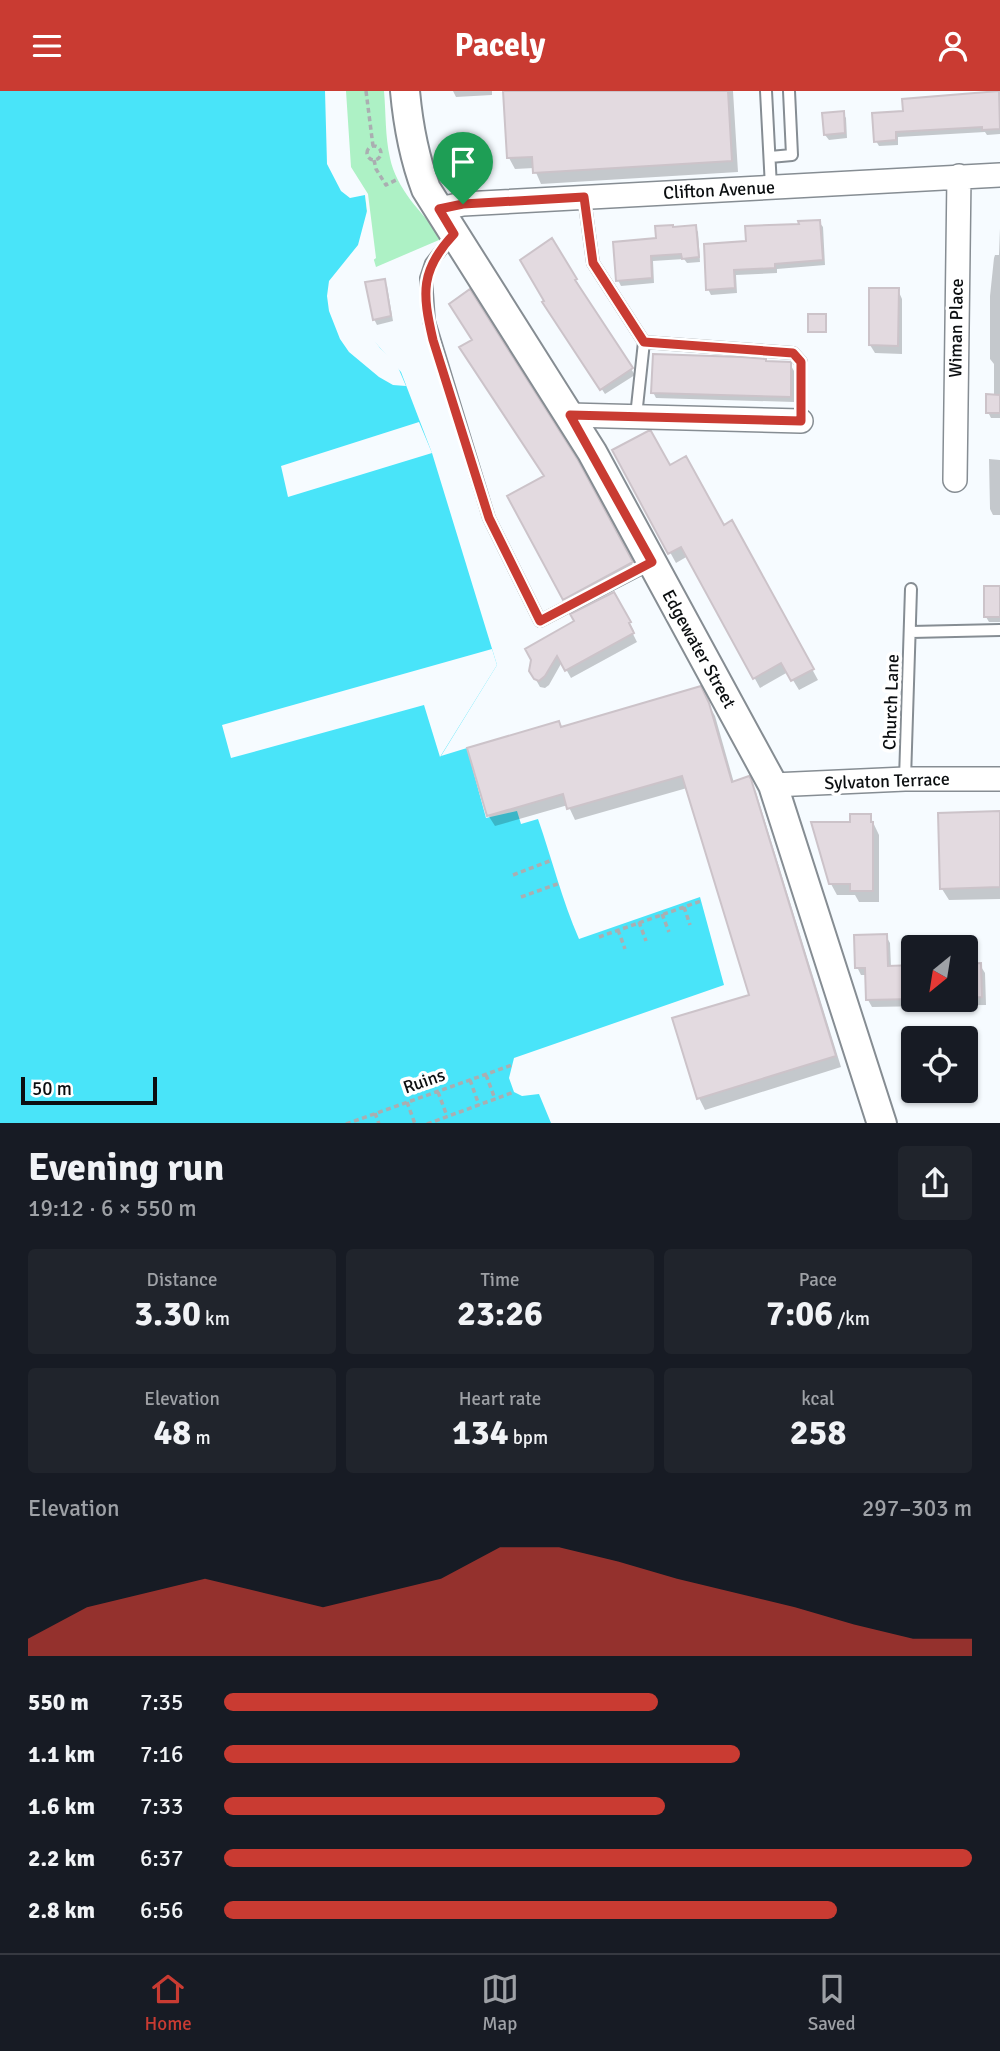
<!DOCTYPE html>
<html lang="en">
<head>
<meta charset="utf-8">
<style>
  body { margin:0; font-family:Signika,sans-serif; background:#20242c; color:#f1f3f6; height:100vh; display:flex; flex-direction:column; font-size:26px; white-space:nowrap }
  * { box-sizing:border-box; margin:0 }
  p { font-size:23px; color:#9ea1a6 }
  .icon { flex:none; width:38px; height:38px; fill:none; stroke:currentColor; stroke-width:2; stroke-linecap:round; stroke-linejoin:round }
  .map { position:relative; height:1032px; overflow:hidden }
  .side { display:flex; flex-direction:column; background:#171b24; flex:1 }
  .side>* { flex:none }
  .needle { width:46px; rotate:210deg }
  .tools { position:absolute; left:901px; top:844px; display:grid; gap:14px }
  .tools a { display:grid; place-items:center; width:77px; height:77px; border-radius:7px; background:#171b24; box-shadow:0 2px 5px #0004; font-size:35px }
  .scale { position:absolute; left:21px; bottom:18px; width:136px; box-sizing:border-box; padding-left:7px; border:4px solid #0b0e10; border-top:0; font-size:19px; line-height:24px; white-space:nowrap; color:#0b0e10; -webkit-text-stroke:5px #fff; paint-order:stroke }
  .pin { position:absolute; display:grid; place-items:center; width:60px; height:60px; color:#fff; margin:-72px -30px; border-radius:50% 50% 50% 0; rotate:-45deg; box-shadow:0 0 7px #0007 }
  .pin .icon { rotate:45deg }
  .round { display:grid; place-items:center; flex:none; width:74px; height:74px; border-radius:7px; background:#20242c }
  .head { display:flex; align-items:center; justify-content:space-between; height:119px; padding:0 28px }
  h1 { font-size:38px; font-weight:700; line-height:52px }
  .stats { display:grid; grid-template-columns:repeat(3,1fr); gap:10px; height:119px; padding:7px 28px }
  .stats div { display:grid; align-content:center; border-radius:7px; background:#20242c; text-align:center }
  .stats b { font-size:35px; font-weight:700 }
  .stats small { font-size:19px; font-weight:400 }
  .stats p { font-size:19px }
  .chart { height:196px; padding:14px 28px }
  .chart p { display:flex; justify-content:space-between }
  .chart svg { width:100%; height:126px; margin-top:7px; fill:#c93b32; opacity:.7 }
  ul { padding:0 28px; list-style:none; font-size:23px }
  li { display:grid; grid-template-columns:112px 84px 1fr; align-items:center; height:52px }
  li i { height:18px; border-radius:9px; background:#c93b32 }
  header { display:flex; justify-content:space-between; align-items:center; height:91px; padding:0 28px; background:#c93b32; color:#fff; font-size:32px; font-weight:700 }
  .tabs { display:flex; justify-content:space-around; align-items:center; height:98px; border-top:2px solid #363941; background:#171b24; font-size:19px; color:#9ea1a6 }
  .tabs a { display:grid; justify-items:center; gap:4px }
  .tabs .current { color:#c93b32 }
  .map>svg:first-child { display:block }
  .green { fill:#adf1c5 }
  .water { fill:#49e4f9 }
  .pier { fill:#f6fbff }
  .shadow { fill:#0003 }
  .building { fill:#e3dae0; stroke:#ccc3c9; stroke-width:2 }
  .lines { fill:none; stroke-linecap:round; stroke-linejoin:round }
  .service-casing { stroke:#868d93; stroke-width:14 }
  .minor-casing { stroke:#868d93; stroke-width:26 }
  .tertiary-casing { stroke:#868d93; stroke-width:32 }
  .path { stroke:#aaaeb1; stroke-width:3.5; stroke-dasharray:5 3.5; stroke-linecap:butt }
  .service { stroke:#fff; stroke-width:10 }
  .minor { stroke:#fff; stroke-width:23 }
  .tertiary { stroke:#fff; stroke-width:28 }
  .route-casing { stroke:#fff; stroke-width:14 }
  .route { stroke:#c93b32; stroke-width:9 }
  .labels { text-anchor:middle; stroke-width:7; stroke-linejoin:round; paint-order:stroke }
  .street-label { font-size:18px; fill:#0b0e10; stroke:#fff }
</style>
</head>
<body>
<header><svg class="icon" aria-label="menu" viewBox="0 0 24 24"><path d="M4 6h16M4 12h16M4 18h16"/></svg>Pacely<svg class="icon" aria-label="person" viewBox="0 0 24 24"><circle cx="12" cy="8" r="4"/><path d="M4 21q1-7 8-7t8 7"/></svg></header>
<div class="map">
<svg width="1000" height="1033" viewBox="0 0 1000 1033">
  <rect width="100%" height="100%" fill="#f6fbff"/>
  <path class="green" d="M342,0H384C386,22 385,45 390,67C396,97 421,122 442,145L439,149L376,176L347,77Z"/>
  <path class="water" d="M0,0H342L347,77L365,104L372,168L343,187L344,205L355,228L401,281L432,362L497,574L441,665L467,657L486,727L517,720L521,733L538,728C552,768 562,809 579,848L700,806L724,894L514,967L509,987L514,1001L522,1005L539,1003L551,1032L0,1033Z"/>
  <path class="pier" d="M325,0H346L351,76L368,103L376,167L347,189L348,204L358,227L380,257L397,274L406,295L393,294L379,286L349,261L340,248L329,220L327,205L329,190L358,154L367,120L365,104L350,107L341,100L327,73Z
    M419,331L432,362L288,406L281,375Z
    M492,558L497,574L440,666L424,614L231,667L222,634Z"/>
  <path class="shadow" d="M453,0H492V4L456,6Z
    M529,0H733L738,81L541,93L534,77L515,78L509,67Z
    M1000,2V43L987,44L985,41L898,46V54L879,55L876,50L905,21L904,10Z
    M843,22L846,27L847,47L829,49L825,44Z
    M819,131L823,136L825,174L777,178V182L736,184L737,202L711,204L708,198L748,152L800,134Z
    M695,136L698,141L700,171L687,172L684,168L653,170L654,192L621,195L618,189L658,149Z
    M1000,137V327H991L988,321L994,305V273L990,268V205L994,167L995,164H999Z
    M552,150L579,194L577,195L635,284L605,303L561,237Z
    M384,190L387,195L393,230L377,234L374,228Z
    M898,199L902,208V263L875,262L870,254Z
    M766,272L790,273L794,280V311L656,307L653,301Z
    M614,360L669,376L723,436L732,432L818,589L799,599L788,581L760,597L688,465L676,472Z
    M989,368L1000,369V424H993L990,418Z
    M576,371L636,480L571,520L509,406Z
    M1000,497V531H989L986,526Z
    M613,503L634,540L632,541L637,551L571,587L562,571L549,594L545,597L540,596L531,580L576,531Z
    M700,598L715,625L734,692L749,687L756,701L841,976L705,1019L699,1007L751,905L687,697L575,729L568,714L495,735L488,724L561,637Z
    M1000,722V808L949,809L942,798Z
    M870,725L879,744V811H859L855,804H837L831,793L852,733Z
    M886,845L890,852L891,876H914V908H966V874H980L985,882L986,914L872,916L868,909L867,884H861L857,876Z"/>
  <path class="building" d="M503,0H728L732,70L533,82L532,66L507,67Z
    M999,0L1000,38L982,39V36L896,41V49L874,51L872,22L903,20L902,8Z
    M844,20L845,42L824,44L822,22Z
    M820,129L823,169L775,173V177L734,179L735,197L706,199L704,153L746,150L745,135L799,133L798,130Z
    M673,134V136L696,134L699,166L682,168L681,163L651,165L652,187L616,190L613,151L656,147L655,135Z
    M552,147L577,188L575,189L633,277L600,299L542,211L544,210L520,169Z
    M385,188L391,225L373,229L365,191Z
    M869,197H899L898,255L869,254Z
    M470,198L578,369L633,471L563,509L507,405L544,385L459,256L472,249L449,213Z
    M808,223H826V241H808Z
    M653,263L742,266L766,268V270L791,271V306L651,302Z
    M986,303L1000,304V322H986Z
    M648,340H651L670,374L686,365L724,434L732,429L814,578L791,590L781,572L753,588L681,456L668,463L612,359Z
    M984,495H1000V526H984Z
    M614,501L631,531L629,532L634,542L565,580L557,565L545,585L539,590L534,588L529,580L531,569L525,558L574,530L570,523Z
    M701,595L709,612L732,691L749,685L751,688L836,965L697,1008L672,927L749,904L682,685L567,718L563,703L487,725L467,657L559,630L561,636Z
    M1000,720V796L940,798L938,722Z
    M850,723H871V731H873V800H850V793H829L811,731H850Z
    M887,843L888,875L914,874V908L866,909L865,877H855L854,844Z
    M981,872L982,906L966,907V873Z"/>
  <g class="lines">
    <defs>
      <path id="service" d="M766,0L771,96
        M770,66L792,64L789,0
        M584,106L593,172L644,251
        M454,143L431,172L426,187L429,230L489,427L540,530L650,473
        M636,325L644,251L793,262L801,271V330
        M911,541L1000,539
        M905,688L911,498"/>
      <path id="minor" d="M439,118L463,113L1000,84
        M570,324L801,330
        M955,389L959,85
        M773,694L905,688H1000"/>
      <path id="tertiary" d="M405,0C408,33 414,66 426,98L592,361L773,694L882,1033"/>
    </defs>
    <use href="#service" class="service-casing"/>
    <use href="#minor" class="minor-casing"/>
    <use href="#tertiary" class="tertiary-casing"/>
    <path class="path" d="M366,0L373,55
      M367 62a7 7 0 1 1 14 0a7 7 0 1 1-14 0Z
      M374,69L376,78L386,94L398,88
      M513,784L552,769
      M521,806L560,792
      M684,816L690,834
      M662,823L669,841
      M639,831L646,850
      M618,839L625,858
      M599,846L701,810
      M486,984L495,1008
      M470,989L479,1014
      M438,1001L447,1025
      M407,1011L415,1033
      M375,1022L379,1033
      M346,1033L512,974
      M427,1033L514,1001"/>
    <use href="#service" class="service"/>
    <use href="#minor" class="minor"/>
    <use href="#tertiary" class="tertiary"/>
  </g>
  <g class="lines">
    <defs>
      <path id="route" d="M584,106L593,172L644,251L793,262L801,271V330L570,324L652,471L540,530L489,427L433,249C422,202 420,179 454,143L439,118L463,113Z"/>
    </defs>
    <use href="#route" class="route-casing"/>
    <use href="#route" class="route"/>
  </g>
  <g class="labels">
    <g class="street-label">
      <text transform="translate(719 99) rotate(-3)" y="6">Clifton Avenue</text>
      <text transform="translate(956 237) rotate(-89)" y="6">Wiman Place</text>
      <text transform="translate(699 558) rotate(61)" y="6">Edgewater Street</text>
      <text transform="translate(891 611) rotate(-88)" y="6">Church Lane</text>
      <text transform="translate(887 690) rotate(-2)" y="6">Sylvaton Terrace</text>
      <text transform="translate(424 990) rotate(-19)" y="6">Ruins</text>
    </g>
  </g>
</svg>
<div class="tools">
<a><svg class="needle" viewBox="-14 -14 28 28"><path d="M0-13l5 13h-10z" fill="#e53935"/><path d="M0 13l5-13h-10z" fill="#9ea1a6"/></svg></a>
<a><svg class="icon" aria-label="locate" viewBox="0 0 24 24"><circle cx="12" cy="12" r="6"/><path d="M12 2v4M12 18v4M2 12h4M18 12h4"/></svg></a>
</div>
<div class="scale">50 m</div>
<div class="pin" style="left:463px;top:113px;background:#1e9e55"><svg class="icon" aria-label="arrive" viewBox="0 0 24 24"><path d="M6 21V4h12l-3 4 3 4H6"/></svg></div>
</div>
<section class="side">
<div class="head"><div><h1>Evening run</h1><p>19:12 · 6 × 550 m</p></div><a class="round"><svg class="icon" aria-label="share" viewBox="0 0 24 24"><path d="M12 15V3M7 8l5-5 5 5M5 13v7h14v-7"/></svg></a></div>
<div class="stats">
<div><p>Distance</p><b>3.30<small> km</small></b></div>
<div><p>Time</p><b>23:26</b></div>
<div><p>Pace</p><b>7:06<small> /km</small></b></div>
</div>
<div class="stats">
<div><p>Elevation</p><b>48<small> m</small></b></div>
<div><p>Heart rate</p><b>134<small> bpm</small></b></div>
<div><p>kcal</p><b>258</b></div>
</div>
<div class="chart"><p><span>Elevation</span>297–303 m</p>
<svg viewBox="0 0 160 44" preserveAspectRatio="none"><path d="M0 44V38L10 27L20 22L30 17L40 22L50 27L60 22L70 17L80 6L90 6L100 11L110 17L120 22L130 27L140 33L150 38L160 38V44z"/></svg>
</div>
<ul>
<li><b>550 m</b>7:35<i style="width:58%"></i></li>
<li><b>1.1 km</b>7:16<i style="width:69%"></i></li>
<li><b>1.6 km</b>7:33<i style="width:59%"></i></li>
<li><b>2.2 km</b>6:37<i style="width:100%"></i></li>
<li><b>2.8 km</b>6:56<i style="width:82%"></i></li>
</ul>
</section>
<nav class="tabs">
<a class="current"><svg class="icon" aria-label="home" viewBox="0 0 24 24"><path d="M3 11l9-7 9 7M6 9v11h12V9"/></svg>Home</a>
<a><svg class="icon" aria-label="map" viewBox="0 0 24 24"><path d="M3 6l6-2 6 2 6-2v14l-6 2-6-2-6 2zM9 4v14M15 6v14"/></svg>Map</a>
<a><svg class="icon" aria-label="saved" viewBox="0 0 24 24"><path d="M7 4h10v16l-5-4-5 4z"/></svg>Saved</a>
</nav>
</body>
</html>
